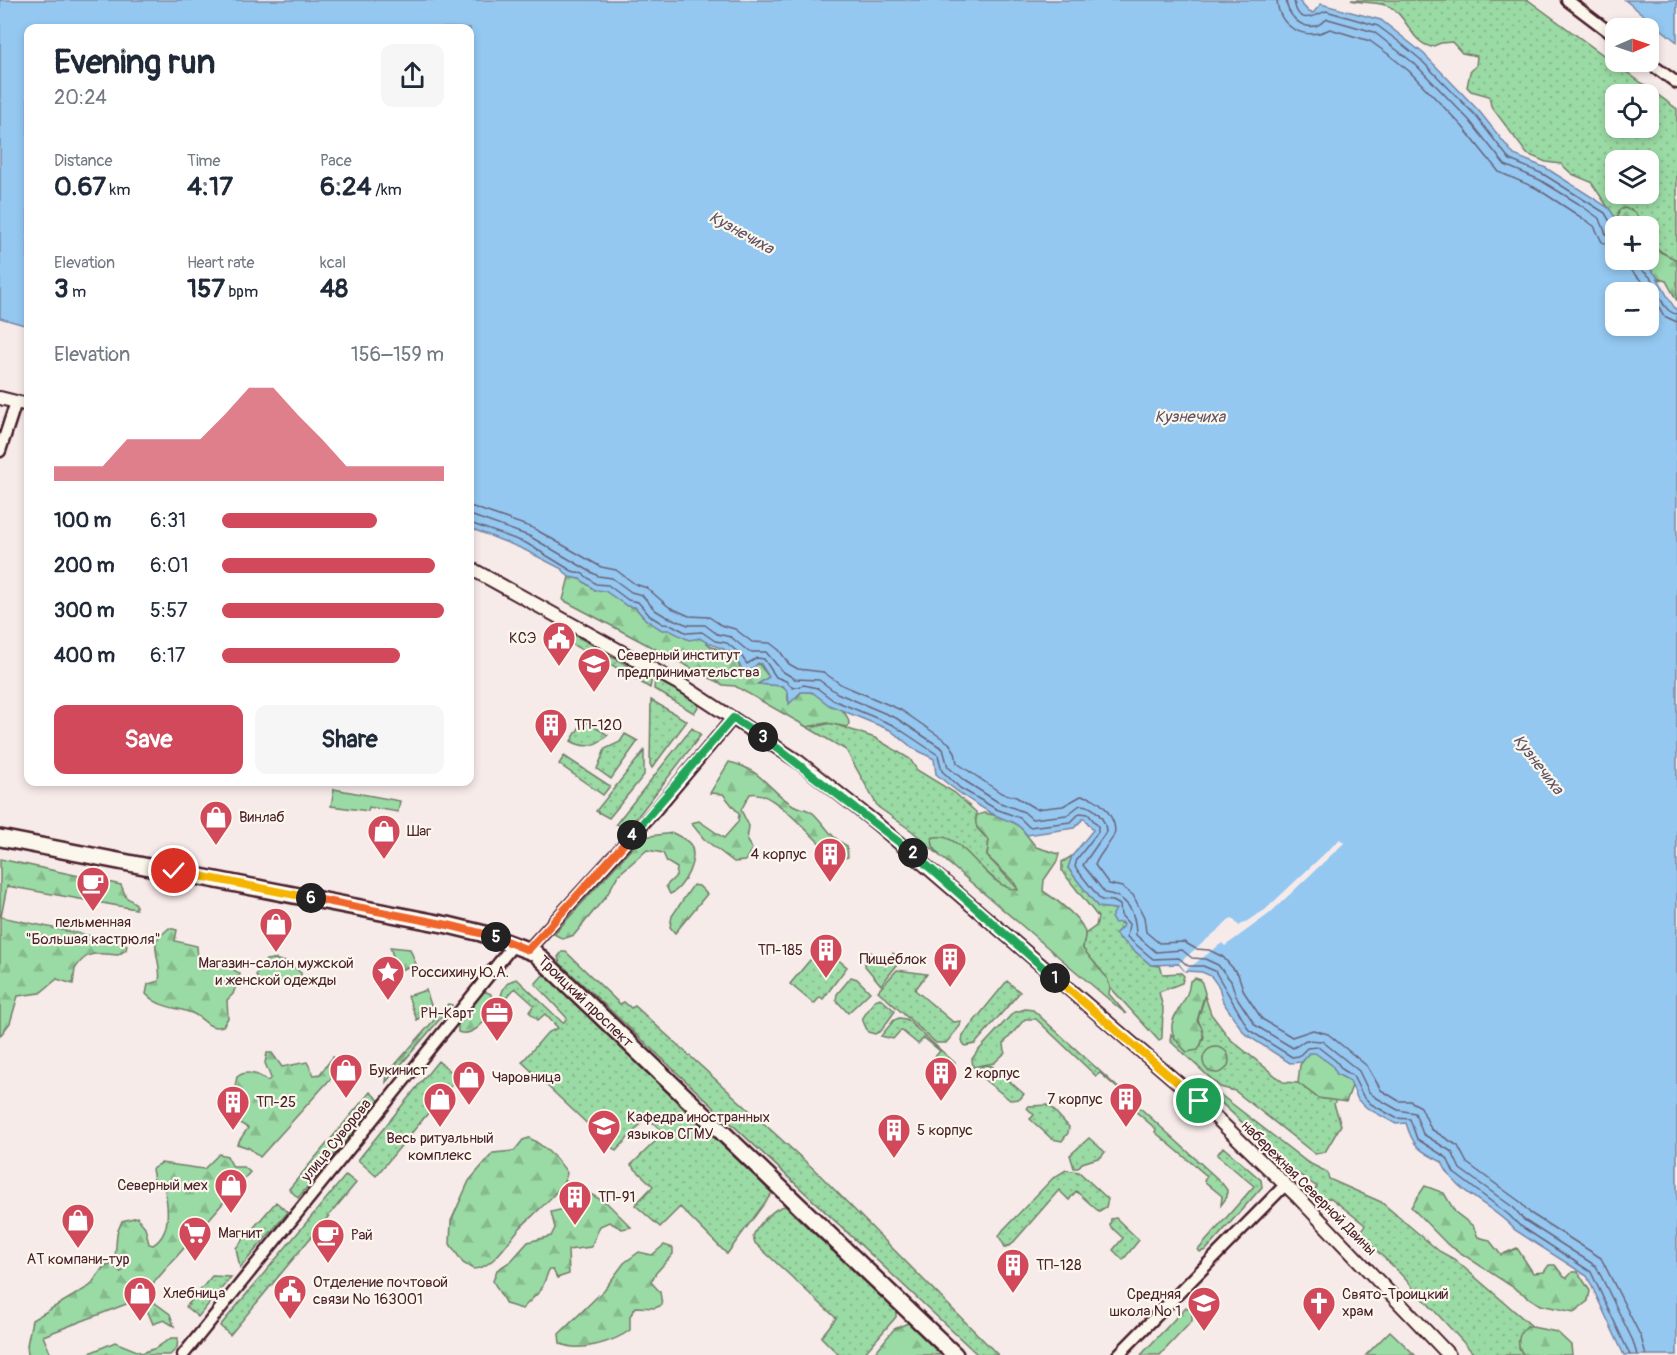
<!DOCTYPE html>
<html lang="en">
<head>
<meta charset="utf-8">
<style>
  body { margin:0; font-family:Pangolin,sans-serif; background:#f6f6f7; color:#1f2937; height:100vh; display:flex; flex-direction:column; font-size:22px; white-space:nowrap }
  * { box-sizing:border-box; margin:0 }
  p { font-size:20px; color:#747a83 }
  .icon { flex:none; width:33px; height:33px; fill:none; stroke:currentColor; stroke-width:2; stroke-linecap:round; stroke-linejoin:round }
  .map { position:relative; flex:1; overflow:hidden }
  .sheet { position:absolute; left:24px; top:24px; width:450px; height:762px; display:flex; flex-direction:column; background:#fff; border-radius:12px; box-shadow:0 3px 9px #0003 }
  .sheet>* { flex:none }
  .needle { width:39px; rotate:88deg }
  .buttons { position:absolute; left:1605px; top:18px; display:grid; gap:12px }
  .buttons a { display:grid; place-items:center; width:54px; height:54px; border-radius:12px; background:#fff; box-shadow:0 3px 9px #0003; font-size:30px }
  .pin { position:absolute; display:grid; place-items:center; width:51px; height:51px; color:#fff; margin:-26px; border:3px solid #fff; border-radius:50%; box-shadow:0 2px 6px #0007 }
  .km { position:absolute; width:30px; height:30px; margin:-15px; border-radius:50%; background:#222; color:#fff; font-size:16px; line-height:30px; text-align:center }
  .round { display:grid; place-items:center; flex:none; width:63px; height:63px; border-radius:12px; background:#f6f6f7 }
  .overview { display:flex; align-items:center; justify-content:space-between; height:102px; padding:0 30px }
  h1 { font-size:33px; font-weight:700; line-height:45px }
  .metrics { display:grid; grid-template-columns:repeat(3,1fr); gap:9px; height:102px; padding:6px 30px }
  .metrics div { display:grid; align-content:center }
  .metrics b { font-size:26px; font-weight:700 }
  .metrics small { font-size:16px; font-weight:400 }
  .metrics p { font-size:16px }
  .chart { height:168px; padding:12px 30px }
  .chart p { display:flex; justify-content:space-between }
  .chart svg { width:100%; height:108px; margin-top:6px; fill:#d1495b; opacity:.7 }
  .cta { display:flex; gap:12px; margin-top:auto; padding:12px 30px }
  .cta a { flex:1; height:69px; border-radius:12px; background:#d1495b; color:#fff; font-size:24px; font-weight:700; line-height:69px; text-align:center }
  .cta a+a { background:#f6f6f7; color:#1f2937 }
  ul { padding:0 30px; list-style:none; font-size:20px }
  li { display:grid; grid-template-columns:96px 72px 1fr; align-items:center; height:45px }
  li i { height:15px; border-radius:8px; background:#d1495b }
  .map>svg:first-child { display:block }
  .grass { fill:url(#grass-dots); stroke:#727c68; stroke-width:1.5; fill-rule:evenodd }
  .forest { fill:url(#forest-firs); stroke:#727c68; stroke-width:1.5 }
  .park { fill:#9adaa4; stroke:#727c68; stroke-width:1.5 }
  .water { fill:#94c8f1; stroke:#7684a2; stroke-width:1.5; fill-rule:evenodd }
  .pier { fill:#f7ebea }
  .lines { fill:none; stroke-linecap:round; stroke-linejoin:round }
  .shore { stroke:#68637a; stroke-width:1.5 }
  .minor-casing { stroke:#4a1f2b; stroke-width:15 }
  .tertiary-casing { stroke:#4a1f2b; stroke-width:16 }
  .secondary-casing { stroke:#4a1f2b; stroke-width:20 }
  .minor { stroke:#fbf7ec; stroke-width:10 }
  .tertiary { stroke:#fbf7ec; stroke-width:12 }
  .secondary { stroke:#fbf7ec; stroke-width:15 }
  .split-1-casing { stroke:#fff; stroke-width:12 }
  .split-2-casing { stroke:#fff; stroke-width:12 }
  .split-3-casing { stroke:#fff; stroke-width:12 }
  .split-4-casing { stroke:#fff; stroke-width:12 }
  .split-5-casing { stroke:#fff; stroke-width:12 }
  .split-6-casing { stroke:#fff; stroke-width:12 }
  .split-7-casing { stroke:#fff; stroke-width:12 }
  .split-1 { stroke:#f5b400; stroke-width:8 }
  .split-2 { stroke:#22a559; stroke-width:8 }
  .split-3 { stroke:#22a559; stroke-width:8 }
  .split-4 { stroke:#22a559; stroke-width:8 }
  .split-5 { stroke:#f0652b; stroke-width:8 }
  .split-6 { stroke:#f0652b; stroke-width:8 }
  .split-7 { stroke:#f5b400; stroke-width:8 }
  .labels { text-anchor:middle; stroke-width:4.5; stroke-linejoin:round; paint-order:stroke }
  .poi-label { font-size:15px; fill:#4a1f2b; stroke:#fbf7ec; text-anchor:start }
  .street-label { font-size:15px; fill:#4a1f2b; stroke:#fbf7ec }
  .water-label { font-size:16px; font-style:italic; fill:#605266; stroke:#fbf7ec }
</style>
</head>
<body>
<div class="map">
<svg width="1677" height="1355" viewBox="0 0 1677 1355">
  <defs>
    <pattern id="grass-dots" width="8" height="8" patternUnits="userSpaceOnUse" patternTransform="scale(1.5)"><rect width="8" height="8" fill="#9adaa4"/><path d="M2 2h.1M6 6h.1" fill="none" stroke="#86bb8d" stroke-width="1.8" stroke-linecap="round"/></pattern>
    <pattern id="forest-firs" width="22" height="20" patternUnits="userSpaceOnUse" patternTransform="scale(1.5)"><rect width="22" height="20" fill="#9adaa4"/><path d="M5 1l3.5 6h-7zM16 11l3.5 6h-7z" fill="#86bb8d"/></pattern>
  </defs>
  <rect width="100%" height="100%" fill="#f7ebea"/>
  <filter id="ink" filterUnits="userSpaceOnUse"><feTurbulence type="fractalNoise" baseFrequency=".0167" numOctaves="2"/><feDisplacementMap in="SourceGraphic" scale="12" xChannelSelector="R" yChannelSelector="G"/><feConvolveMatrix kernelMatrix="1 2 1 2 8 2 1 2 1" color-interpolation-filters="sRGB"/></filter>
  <g filter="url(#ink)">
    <path class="grass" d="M1351,0H1528L1677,109V260C1660,253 1649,245 1648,226H1641L1631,209L1617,216L1616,219L1591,182L1572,174L1561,164L1546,162L1527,154L1491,106L1489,96L1471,91L1467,87L1470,72L1476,66L1477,56L1462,53L1452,42L1441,43L1431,47C1411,42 1408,18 1392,8C1382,1 1363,4 1351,0ZM1616,94H1648V128H1616ZM1616,160H1648V194H1616Z
      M566,630L603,651L598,659L561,638Z
      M610,656L652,678L650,688L607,662Z
      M655,679L700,704L694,713L654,689Z
      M651,700L687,721L652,768L650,764Z
      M584,720L608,735C597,745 586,750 571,741Z
      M800,723L815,727L831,723L875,738L910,759L917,770L955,793L976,812L977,828L989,841L987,856L1019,890L1006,889L977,864L936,850L940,856L912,831L878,807L846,750Z
      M692,728L701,735L631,825L624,827L616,824Z
      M625,734L638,741L611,779L597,769L605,749L620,742Z
      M644,751V775L609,818L596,811Z
      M564,756L610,786L603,795L559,764Z
      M1072,856L1068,868L1098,907L1116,909L1118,922L1124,925L1115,934L1151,965L1160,966L1163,974L1181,973L1184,976L1182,983L1159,992L1163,1008L1162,1038L1159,1041L1110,987L1107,978L1083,949L1085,934L1096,926L1098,917L1062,871V862Z
      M562,952H566L620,1004L624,1002L631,1008L635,1006L817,1172L998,1355H978L560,963L558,957Z
      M871,952L885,963L893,953L901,960L881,985L865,966V960Z
      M836,958L847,967L823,999L820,997L814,1004L790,984L810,960Z
      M897,970L927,974L915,990L953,1022L961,1021L960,1026L946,1043H936L878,991Z
      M544,974L772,1193L727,1254L680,1207L660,1227L635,1205L653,1186L631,1165L664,1133L647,1117L616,1151L522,1062L547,1033L558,1028L545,1014L538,1020L529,1012L534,1005L515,988L499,1006C501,994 503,981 517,979L563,1023L567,1018L535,984Z
      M851,977L857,979L870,992L848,1013L836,1000L837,994Z
      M1007,981L1020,992L975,1044L965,1046L962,1041L963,1035Z
      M1205,996L1211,1014L1230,1039L1283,1082L1298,1083L1318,1098L1336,1100L1334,1104L1341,1125L1325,1152L1315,1154L1235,1091L1220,1087L1170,1041L1171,1034L1187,1052L1200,1047L1204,1037L1198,1019Z
      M880,998L895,1011L881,1031L875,1034L868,1032L862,1019L875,1000Z
      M1025,1009L1033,1010L1221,1182L1227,1190V1197L1221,1205L1222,1196L1204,1181L1207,1176L1155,1132L1156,1129L1126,1103L1124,1094L1100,1073L1096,1076L1036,1019H1025L1004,1043L1005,1053L994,1063L973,1067L972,1059L977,1052L1013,1013Z
      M899,1018L906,1019L955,1063L951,1075L942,1067L937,1073L928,1065L940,1051L924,1038L918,1044L901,1030L893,1039L881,1036L894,1020Z
      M438,1061L458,1077L376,1176L358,1160Z
      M984,1065L992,1066L1024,1094L1020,1099L1010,1100L981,1077L979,1069Z
      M370,1092L380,1101L298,1198L289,1189Z
      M1222,1096L1307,1162L1327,1172L1329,1179L1381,1202L1439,1251L1454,1259L1533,1327L1527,1326L1519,1348L1524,1355H1475L1395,1268L1360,1235L1365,1225L1331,1198L1318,1199L1312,1193L1317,1187L1293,1170L1215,1097Z
      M1049,1105L1069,1127L1068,1133L1062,1141L1052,1139L1030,1119L1034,1115L1027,1108L1029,1106Z
      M1089,1138L1105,1152L1101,1157L1082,1163L1078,1168H1074L1070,1155Z
      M1223,1147L1261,1180L1262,1187L1206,1250L1200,1252L1198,1250L1254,1186L1217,1155Z
      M1066,1170L1079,1172L1108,1199L1106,1207L1099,1211L1096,1209L1076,1191L1069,1200L1059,1190L1011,1245L1005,1247L999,1236L1003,1230L1053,1178Z
      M346,1175L356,1183L230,1335L220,1326Z
      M276,1202L288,1212L240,1268L236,1248Z
      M785,1206L896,1311V1317L863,1355H839L821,1337L836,1318L755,1243L753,1236C757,1226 774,1207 785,1206Z
      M1116,1218L1139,1240L1123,1260L1113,1250L1123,1238L1110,1226L1111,1219Z
      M212,1276L231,1277L198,1317L186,1307Z"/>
    <path class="forest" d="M1625,208L1636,213L1641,226H1617L1619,210Z
      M1649,238L1658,251L1677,260V301L1666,281L1659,279L1637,260H1648Z
      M569,577L580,579L595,590H605L627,606L635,607C655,634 673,628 701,638C705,640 708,645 712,647C727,653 734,650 740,668L751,670L758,663L769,677L758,684L783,686L788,692V700L797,697L801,692C817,690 848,707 849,724L847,727L827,723L807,727L735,686L723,685L563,600Z
      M729,762C763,770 767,789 793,805C800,809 808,808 814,814C826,826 831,838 847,846L848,857L841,859L835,857C816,843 772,787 750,794L741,810L749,826L747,841L752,849L745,861L734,862L704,839L691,823L699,821L724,838L738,822L739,814L723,794L710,793Z
      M984,813L1007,818L1018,824L1036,847L1059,854L1057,861L1044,880L1043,891C1054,898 1086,921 1085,935C1085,940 1082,944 1083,949L1107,978L1110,987L1109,994L1126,1014L940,856L933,846L932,838C962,827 985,889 1018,890L1014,882L987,856L989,841C983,831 972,829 977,815Z
      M673,833C678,836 686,839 690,844C699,858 684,889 670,894L666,886L676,876L677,868L667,862L663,853L647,850L618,875L607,895L574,935L563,939L554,934L642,837Z
      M0,859L121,885L126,897L136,904V909L7,886L1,917L124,943L127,945L126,950L118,955C99,954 87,949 75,969L73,984L57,979L40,993L18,996L10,1023L0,1036Z
      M693,885L699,886L707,894L675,933L670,927L672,916Z
      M169,928L177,930L175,941L197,946L198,960L202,962L230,967L240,974L233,994L227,1000L228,1018L223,1026C208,1030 206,1020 194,1014C179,1007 160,1009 146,994L148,984L159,981C162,967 154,955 156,940Z
      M390,947L410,949L416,964L398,971Z
      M274,959L289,963L301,973V981L259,982L256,975L266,960Z
      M1195,978L1201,980L1205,993L1197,1021C1206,1030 1204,1040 1198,1050L1187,1052C1152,1020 1188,1013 1190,981Z
      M426,990L431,1005L417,1020L408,996Z
      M484,991L491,994L493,1010C485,1021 473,1038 458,1032V1019Z
      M448,1004L452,1005L386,1082L387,1074Z
      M1203 1060a13 13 0 1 1 26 0a13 13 0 1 1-26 0Z
      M1315,1052L1332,1065L1337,1074L1350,1081L1352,1086L1346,1102L1318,1098L1298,1083L1300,1065L1309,1053Z
      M267,1053H272L282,1067L307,1062L314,1075L320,1074L333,1057L342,1066L260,1157L249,1148L237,1144L248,1128L232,1118C246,1101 247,1105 235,1086L237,1077C246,1069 259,1074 267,1081L271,1078L265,1063Z
      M529,1138C542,1144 560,1161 567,1173C566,1188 531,1216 520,1228C508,1241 493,1269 473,1269L463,1263L450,1244L451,1221L469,1181L493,1153L514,1151L523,1140Z
      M219,1154L227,1156L233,1167H244L250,1172L151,1286V1300L170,1314L174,1326L164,1320L153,1324L142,1298L43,1336L51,1355H28L27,1345L32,1320L90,1286L104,1266L112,1265L121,1272L126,1268V1264L115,1259L117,1233L122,1221L137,1217L145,1227L149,1244L153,1245C172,1234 168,1204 164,1186L154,1180L152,1169L161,1163L204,1169Z
      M1425,1186L1444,1193L1455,1212L1473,1226L1478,1237L1489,1240L1501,1255L1517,1248L1533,1273L1544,1272L1549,1265H1555L1564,1277L1567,1278L1572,1272H1578L1590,1291L1588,1301L1574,1312L1540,1305L1447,1244L1411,1207Z
      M583,1190L607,1203L631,1227L622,1229L609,1222L600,1226L591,1247L568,1250L569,1274L557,1278L553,1270H549L541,1290L522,1309L506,1304L493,1281L497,1270L511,1261L528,1242L551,1236L555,1228L551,1212L573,1207Z
      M664,1245L673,1248V1254L656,1273L651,1282L660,1292L662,1305L655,1308L636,1307L630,1316V1330C616,1341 577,1354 560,1343L559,1334L604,1290L624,1263L639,1252L652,1255Z
      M1186,1307L1192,1311V1321L1160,1355H1141Z
      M908,1323L941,1355H873L894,1329Z
      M1527,1326L1557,1332L1571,1345L1572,1355H1524C1516,1346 1517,1334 1527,1326Z
      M171,1338H178L177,1348L170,1355H85L115,1342L142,1353L156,1348Z"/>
    <path class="park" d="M334,789L400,801L398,812L369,807L368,811L331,806Z
      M1390,1331L1415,1355H1366Z"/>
    <path class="water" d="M0,0H1298L1309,12L1313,13L1321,4L1381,20L1424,54L1479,111L1514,155L1546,168L1609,208L1616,219V260C1662,260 1654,281 1677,311V1355H1624L1587,1276L1515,1230C1493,1204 1455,1194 1442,1162C1420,1151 1413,1147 1406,1123L1396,1124L1367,1108L1358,1100L1350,1081L1337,1074L1332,1065L1315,1053H1309L1302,1062L1290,1063L1245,1034L1223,1002L1219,987L1211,976L1202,972L1185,971L1179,964L1151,965L1115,934L1124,925L1122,922L1115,923L1111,918L1116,909L1098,907L1068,868L1072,856L1093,830L1084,818L1074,828L1027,835C1014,818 1006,822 991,813C971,802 953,789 936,774L934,759L913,748L890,730L829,705L812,692H801L789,704L788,692L783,686L758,684L769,677L761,664L758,663L751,670H743C739,665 737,659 732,654C722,646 712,647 700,638L689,640L669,630H662L646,620L635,607L627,606L605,591L595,590L580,579L569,577L562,569L523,549L470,528V28H28V326L0,318ZM1616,292H1648V326H1616Z
      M1625,0H1677V42Z"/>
    <path class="pier" d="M1340,839L1344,843L1269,914L1225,946L1222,943L1185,971L1179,963L1232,918L1239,926L1265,910Z"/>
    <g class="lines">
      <path class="shore" d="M1277,0C1279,29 1306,41 1330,29L1370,41L1388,54L1409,71L1462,126L1499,172L1536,188L1573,212L1594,226L1602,242L1616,249
        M1286,0C1287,14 1300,29 1315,26C1320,25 1323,21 1328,19L1374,32L1393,47L1415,64L1469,120L1505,165L1540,180L1579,204L1600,219L1606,234L1616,240
        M1294,0C1297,25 1311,18 1326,11L1378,26L1398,41L1420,59L1475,115L1510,160L1543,174L1605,213L1616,232
        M1627,260L1629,269L1647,286L1664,316L1677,322
        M1635,260C1636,268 1644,271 1650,277C1658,288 1662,313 1677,314
        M470,506L533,528L601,567L616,570L635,584L647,588L669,607L689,616L709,617L721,625L735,629L752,642L770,643L779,650L789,664L798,669L823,672L842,685L901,710L949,743L955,752L957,763L1001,793L1016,797L1036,809L1063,806L1081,796C1091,796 1098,800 1105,808C1128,838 1105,840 1095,865L1109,884L1122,887L1133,895L1144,917L1146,932L1159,943L1184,942L1196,949L1209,950L1223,957L1238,974L1244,992L1262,1019L1292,1037L1313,1030L1328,1034L1367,1066L1381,1090L1399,1101H1410L1421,1107L1431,1129L1458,1146L1467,1163L1519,1201L1530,1213L1601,1258L1641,1337L1646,1355
        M470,515L529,536L598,576L612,578L631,592L642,595L655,610L665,616L688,625H705L717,634L731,637L749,652H766L782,671L795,679L819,680L837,693L896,718L943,749L948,767L965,781L998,802L1024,812L1032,819L1067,815L1080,805C1094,805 1106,819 1106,832L1083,865L1105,893C1128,896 1136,913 1136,935L1156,952L1182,950L1192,958L1205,959L1218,965L1231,981L1236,996L1255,1025L1293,1048L1306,1040L1322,1041L1359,1071L1369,1092L1375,1097L1398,1110L1415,1113L1423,1134L1452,1152L1460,1169L1514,1208L1524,1220L1596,1266L1633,1341L1637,1355
        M470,523L526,543L572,571L583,574L596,584L608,585L628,600L638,602L650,616L663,624L672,625L687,633L702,632L715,641L727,643L740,654L747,664L757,658L764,659L776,677L786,681L793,688L804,685L817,688L833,700L893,725L938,755L942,771L960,788L996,809L1020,818L1029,827L1071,822L1080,813L1088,814L1098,826V832L1077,859L1075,867L1101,900L1113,901L1120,905L1121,915L1129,924L1127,937L1153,959L1179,958L1188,966H1203L1215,971L1249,1030L1292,1057L1299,1056L1307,1048L1318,1047L1336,1061L1342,1069L1353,1076L1363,1096L1371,1104L1396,1118L1410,1119L1417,1139L1447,1158L1454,1173L1509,1215L1519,1225L1591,1272L1630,1355"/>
      <defs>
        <path id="minor" d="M1567,0L1616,37
          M1648,62L1677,83
          M0,451L16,402
          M528,950L654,812L733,718
          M183,1355L514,944
          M1118,1355L1285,1185"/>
        <path id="tertiary" d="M0,398L28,405
          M470,568L685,687L799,762L877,824L1199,1101L1298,1197L1449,1355"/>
        <g id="secondary">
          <path id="s1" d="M0,838L448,925L481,933L535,953L955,1355"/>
        </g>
      </defs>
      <use href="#minor" class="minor-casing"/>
      <use href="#tertiary" class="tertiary-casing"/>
      <use href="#secondary" class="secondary-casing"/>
      <use href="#minor" class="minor"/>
      <use href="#tertiary" class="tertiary"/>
      <use href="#secondary" class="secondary"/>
    </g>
  </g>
  <g class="lines" filter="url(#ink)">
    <defs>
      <path id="split-1" d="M1055,978L1199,1101"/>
      <path id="split-2" d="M913,853L1055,978"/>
      <path id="split-3" d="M763,737L913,853"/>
      <path id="split-4" d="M632,835L733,718L763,737"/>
      <path id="split-5" d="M496,937L528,950L632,835"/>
      <path id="split-6" d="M311,898L448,925L496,937"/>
      <path id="split-7" d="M174,871L311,898"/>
    </defs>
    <use href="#split-1" class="split-1-casing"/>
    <use href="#split-2" class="split-2-casing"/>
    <use href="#split-3" class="split-3-casing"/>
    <use href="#split-4" class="split-4-casing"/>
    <use href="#split-5" class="split-5-casing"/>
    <use href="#split-6" class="split-6-casing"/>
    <use href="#split-7" class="split-7-casing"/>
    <use href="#split-1" class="split-1"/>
    <use href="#split-2" class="split-2"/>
    <use href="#split-3" class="split-3"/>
    <use href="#split-4" class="split-4"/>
    <use href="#split-5" class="split-5"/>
    <use href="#split-6" class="split-6"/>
    <use href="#split-7" class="split-7"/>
  </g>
  <defs>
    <symbol id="civic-pin" viewBox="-11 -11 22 30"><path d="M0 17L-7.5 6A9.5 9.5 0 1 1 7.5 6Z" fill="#d1495b" stroke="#fbf7ec"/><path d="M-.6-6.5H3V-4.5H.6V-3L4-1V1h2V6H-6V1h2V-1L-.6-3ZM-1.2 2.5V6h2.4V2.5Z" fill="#fff"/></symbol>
    <symbol id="university-pin" viewBox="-11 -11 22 30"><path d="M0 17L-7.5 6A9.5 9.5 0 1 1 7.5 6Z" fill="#d1495b" stroke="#fbf7ec"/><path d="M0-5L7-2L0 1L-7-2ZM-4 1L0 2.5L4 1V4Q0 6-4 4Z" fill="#fff"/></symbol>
    <symbol id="building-pin" viewBox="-11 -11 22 30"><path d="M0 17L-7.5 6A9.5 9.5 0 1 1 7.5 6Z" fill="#d1495b" stroke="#fbf7ec"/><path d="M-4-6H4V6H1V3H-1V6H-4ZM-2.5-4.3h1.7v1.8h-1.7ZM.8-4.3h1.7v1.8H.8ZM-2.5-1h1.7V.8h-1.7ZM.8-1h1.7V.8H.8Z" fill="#fff"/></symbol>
    <symbol id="shop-pin" viewBox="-11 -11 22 30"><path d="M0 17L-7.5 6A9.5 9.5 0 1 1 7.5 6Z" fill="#d1495b" stroke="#fbf7ec"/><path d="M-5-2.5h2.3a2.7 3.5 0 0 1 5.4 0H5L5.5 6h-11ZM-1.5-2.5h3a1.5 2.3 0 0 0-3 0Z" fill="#fff"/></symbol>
    <symbol id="cafe-pin" viewBox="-11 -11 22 30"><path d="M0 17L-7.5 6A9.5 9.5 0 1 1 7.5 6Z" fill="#d1495b" stroke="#fbf7ec"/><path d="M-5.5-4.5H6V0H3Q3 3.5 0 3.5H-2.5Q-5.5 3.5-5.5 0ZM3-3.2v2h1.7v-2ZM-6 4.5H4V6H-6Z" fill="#fff"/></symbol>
    <symbol id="sight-pin" viewBox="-11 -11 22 30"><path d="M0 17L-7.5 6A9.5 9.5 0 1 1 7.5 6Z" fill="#d1495b" stroke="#fbf7ec"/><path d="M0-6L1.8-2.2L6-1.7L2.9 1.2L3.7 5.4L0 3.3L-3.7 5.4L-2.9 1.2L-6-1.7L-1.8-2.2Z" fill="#fff"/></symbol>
    <symbol id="office-pin" viewBox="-11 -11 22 30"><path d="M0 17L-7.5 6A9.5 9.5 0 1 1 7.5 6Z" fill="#d1495b" stroke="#fbf7ec"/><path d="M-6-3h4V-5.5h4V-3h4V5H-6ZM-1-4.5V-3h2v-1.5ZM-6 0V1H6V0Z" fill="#fff"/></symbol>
    <symbol id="supermarket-pin" viewBox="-11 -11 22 30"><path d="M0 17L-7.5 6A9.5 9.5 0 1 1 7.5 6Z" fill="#d1495b" stroke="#fbf7ec"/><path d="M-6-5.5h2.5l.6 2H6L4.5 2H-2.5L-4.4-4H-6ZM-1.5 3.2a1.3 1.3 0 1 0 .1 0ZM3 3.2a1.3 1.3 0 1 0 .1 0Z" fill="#fff"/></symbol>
    <symbol id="school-pin" viewBox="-11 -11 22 30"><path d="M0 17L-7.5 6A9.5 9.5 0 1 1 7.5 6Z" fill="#d1495b" stroke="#fbf7ec"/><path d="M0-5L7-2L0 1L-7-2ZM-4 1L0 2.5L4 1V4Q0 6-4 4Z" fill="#fff"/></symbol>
    <symbol id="church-pin" viewBox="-11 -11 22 30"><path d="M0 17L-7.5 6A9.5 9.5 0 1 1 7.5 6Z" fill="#d1495b" stroke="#fbf7ec"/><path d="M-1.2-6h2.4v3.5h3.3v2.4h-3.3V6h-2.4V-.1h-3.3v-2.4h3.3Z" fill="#fff"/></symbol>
  </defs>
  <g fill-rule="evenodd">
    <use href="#civic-pin" x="540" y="619" width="38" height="52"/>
    <use href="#university-pin" x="575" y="645" width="38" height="52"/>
    <use href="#building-pin" x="532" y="706" width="38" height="52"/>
    <use href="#shop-pin" x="197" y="798" width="38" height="52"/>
    <use href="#shop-pin" x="365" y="812" width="38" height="52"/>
    <use href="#building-pin" x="811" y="835" width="38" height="52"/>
    <use href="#cafe-pin" x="74" y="864" width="38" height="52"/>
    <use href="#shop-pin" x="257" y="905" width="38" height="52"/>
    <use href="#building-pin" x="807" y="931" width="38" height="52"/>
    <use href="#building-pin" x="931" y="940" width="38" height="52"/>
    <use href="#sight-pin" x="369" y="953" width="38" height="52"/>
    <use href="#office-pin" x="478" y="994" width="38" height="52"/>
    <use href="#shop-pin" x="327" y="1051" width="38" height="52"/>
    <use href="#building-pin" x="922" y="1054" width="38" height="52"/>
    <use href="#shop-pin" x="450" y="1058" width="38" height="52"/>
    <use href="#shop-pin" x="421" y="1080" width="38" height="52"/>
    <use href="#building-pin" x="1107" y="1080" width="38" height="52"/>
    <use href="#building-pin" x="214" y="1083" width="38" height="52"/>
    <use href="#university-pin" x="585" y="1107" width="38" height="52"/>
    <use href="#building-pin" x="875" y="1111" width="38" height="52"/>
    <use href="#shop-pin" x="212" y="1166" width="38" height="52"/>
    <use href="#building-pin" x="556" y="1178" width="38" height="52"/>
    <use href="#shop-pin" x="59" y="1201" width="38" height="52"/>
    <use href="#supermarket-pin" x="176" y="1214" width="38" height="52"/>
    <use href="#cafe-pin" x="309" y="1216" width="38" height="52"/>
    <use href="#building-pin" x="994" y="1246" width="38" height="52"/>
    <use href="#civic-pin" x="271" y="1272" width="38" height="52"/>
    <use href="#shop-pin" x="121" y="1274" width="38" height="52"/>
    <use href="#school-pin" x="1185" y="1284" width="38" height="52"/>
    <use href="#church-pin" x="1300" y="1284" width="38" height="52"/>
  </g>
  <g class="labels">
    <g class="poi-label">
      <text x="536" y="643" text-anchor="end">КСЭ</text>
      <text x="617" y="660">Северный институт<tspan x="617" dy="17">предпринимательства</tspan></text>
      <text x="574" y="730">ТП-120</text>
      <text x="239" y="822">Винлаб</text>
      <text x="407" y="836">Шаг</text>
      <text x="807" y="859" text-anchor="end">4 корпус</text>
      <text x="93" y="927" text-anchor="middle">пельменная<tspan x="93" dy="17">"Большая кастрюля"</tspan></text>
      <text x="803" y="955" text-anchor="end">ТП-185</text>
      <text x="927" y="964" text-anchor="end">Пищеблок</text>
      <text x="276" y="968" text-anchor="middle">Магазин-салон мужской<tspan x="276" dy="17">и женской одежды</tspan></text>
      <text x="411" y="977">Россихину Ю.А.</text>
      <text x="474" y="1018" text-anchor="end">РН-Карт</text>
      <text x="369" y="1075">Букинист</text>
      <text x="964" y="1078">2 корпус</text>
      <text x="492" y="1082">Чаровница</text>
      <text x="1103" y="1104" text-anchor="end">7 корпус</text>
      <text x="256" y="1107">ТП-25</text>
      <text x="627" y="1122">Кафедра иностранных<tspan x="627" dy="17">языков СГМУ</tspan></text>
      <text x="917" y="1135">5 корпус</text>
      <text x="440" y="1143" text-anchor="middle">Весь ритуальный<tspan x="440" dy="17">комплекс</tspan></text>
      <text x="208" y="1190" text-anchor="end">Северный мех</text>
      <text x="598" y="1202">ТП-91</text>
      <text x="218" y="1238">Магнит</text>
      <text x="351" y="1240">Рай</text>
      <text x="78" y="1264" text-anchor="middle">АТ компани-тур</text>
      <text x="1036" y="1270">ТП-128</text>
      <text x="313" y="1287">Отделение почтовой<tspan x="313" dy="17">связи № 163001</tspan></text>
      <text x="163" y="1298">Хлебница</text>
      <text x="1181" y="1299" text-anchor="end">Средняя<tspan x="1181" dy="17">школа № 1</tspan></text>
      <text x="1342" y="1299">Свято-Троицкий<tspan x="1342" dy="17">храм</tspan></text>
    </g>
    <g class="street-label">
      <text dy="5" stroke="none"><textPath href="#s1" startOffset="618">Троицкий проспект</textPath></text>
      <text transform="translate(336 1140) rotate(-51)" y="5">улица Суворова</text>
      <text transform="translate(1309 1188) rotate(45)" y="5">набережная Северной Двины</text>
    </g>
    <g class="water-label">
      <text transform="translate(742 232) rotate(29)" y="6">Кузнечиха</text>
      <text x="1190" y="422">Кузнечиха</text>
      <text transform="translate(1539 764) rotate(52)" y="6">Кузнечиха</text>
    </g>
  </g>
</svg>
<div class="buttons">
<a><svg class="needle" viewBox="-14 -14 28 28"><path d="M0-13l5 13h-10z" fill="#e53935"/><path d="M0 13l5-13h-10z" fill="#747a83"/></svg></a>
<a><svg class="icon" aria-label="locate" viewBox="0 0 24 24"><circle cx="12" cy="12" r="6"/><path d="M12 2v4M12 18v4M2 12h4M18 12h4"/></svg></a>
<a><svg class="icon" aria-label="layers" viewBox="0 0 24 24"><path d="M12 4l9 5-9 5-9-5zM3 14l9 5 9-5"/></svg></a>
<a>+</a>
<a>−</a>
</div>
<div class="pin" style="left:1199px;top:1101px;background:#1e9e55"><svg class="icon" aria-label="arrive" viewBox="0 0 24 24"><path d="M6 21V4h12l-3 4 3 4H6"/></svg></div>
<div class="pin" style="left:174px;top:871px;background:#d93025"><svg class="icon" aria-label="check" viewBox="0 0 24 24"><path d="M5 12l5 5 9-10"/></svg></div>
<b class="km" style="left:1055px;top:978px">1</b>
<b class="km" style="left:913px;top:853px">2</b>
<b class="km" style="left:763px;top:737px">3</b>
<b class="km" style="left:632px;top:835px">4</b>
<b class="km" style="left:496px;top:937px">5</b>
<b class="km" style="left:311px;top:898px">6</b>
<section class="sheet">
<div class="overview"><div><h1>Evening run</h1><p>20:24</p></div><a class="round"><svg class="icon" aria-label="share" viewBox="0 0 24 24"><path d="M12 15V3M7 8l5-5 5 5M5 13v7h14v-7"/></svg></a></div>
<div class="metrics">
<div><p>Distance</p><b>0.67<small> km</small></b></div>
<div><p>Time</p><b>4:17</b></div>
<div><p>Pace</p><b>6:24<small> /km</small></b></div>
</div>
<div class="metrics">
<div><p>Elevation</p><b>3<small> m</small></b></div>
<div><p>Heart rate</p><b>157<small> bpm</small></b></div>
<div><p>kcal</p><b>48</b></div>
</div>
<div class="chart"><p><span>Elevation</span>156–159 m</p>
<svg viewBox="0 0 160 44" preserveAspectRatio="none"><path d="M0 44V38L10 38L20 38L30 27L40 27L50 27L60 27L70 17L80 6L90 6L100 17L110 27L120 38L130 38L140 38L150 38L160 38V44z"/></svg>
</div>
<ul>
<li><b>100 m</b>6:31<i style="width:70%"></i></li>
<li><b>200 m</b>6:01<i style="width:96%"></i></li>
<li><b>300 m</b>5:57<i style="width:100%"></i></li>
<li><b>400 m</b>6:17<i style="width:80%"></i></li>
</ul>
<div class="cta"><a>Save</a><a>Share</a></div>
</section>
</div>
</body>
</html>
